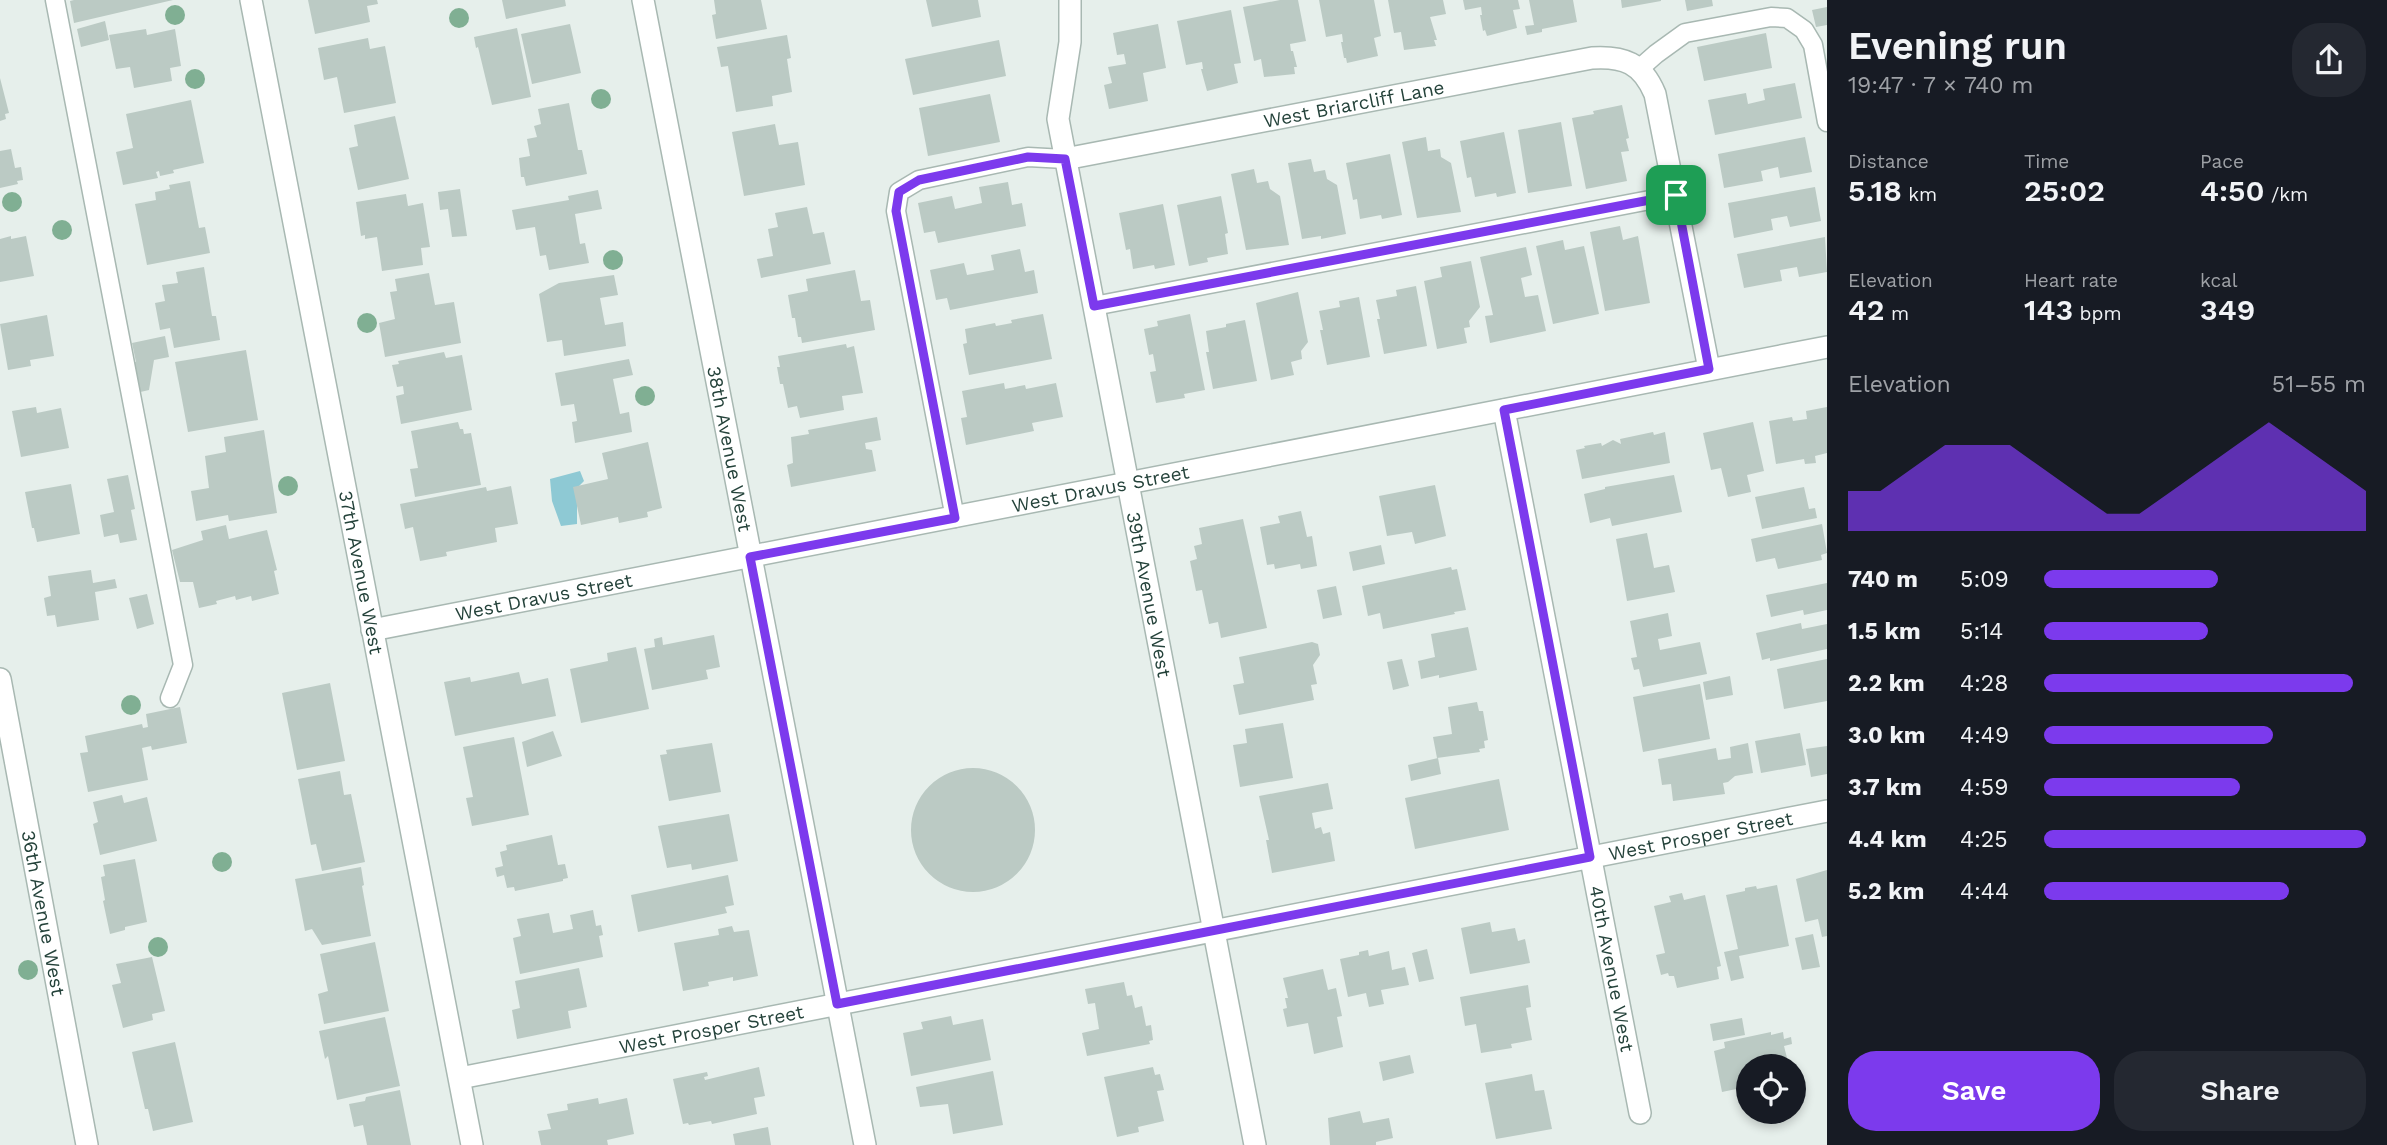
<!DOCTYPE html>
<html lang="en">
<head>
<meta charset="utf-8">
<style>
  body { margin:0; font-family:"Work Sans",sans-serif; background:#242831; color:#f1f3f6; height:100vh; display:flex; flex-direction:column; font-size:26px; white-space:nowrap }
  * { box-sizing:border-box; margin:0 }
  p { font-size:23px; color:#9ea1a6 }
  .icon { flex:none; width:38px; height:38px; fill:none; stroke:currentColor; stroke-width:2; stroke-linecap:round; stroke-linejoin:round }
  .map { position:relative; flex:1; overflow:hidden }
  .details { display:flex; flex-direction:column; background:#171b24; width:560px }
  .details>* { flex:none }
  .fabs { position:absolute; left:1736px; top:1054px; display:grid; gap:14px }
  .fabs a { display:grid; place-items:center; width:70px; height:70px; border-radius:50%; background:#171b24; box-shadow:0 4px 10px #0003; font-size:35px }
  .pin { position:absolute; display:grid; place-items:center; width:60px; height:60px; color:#fff; margin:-30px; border-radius:14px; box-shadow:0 4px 10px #0006 }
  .round { display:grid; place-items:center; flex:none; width:74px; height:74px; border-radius:28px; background:#242831 }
  .overview { display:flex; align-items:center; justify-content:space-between; height:119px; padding:0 21px }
  h1 { font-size:38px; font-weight:600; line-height:52px }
  .metrics { display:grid; grid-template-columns:repeat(3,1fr); gap:10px; height:119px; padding:7px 21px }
  .metrics div { display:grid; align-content:center }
  .metrics b { font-size:30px; font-weight:600 }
  .metrics small { font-size:19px; font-weight:400 }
  .metrics p { font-size:19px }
  .chart { height:196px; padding:14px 21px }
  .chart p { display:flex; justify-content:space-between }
  .chart svg { width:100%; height:126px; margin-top:7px; fill:#7c3aed; opacity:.7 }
  .primary-button { display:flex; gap:14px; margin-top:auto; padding:14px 21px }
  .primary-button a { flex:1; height:80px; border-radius:28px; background:#7c3aed; color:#fff; font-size:28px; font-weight:600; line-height:80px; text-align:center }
  .primary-button a+a { background:#242831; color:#f1f3f6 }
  ul { padding:0 21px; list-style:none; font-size:23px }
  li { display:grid; grid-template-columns:112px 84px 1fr; align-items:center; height:52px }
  li i { height:18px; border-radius:9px; background:#7c3aed }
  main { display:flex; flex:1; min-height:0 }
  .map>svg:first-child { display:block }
  .water { fill:#8ec9d4 }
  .building { fill:#bbcac4 }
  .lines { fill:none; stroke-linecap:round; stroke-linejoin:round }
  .service-casing { stroke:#a8b8b2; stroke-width:21 }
  .minor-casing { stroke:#a8b8b2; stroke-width:24 }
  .service { stroke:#fff; stroke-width:18 }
  .minor { stroke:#fff; stroke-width:21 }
  .tree { fill:#80af93 }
  .route-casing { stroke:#fff; stroke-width:14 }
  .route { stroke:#7c3aed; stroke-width:9 }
  .labels { text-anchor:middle; stroke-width:7; stroke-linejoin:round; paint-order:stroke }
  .street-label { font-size:19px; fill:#24423a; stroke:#f7fbf9 }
</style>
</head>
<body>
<main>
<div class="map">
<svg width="1827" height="1145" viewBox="0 0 1827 1145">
  <rect width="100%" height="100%" fill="#e6efeb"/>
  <path class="water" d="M580,471L584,481L577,488V524L561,526L552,501L550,479Z"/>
  <path class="building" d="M173,0L74,23L70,1L74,0Z
    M308,0H377L378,4L367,6L370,22L315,34Z
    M502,0H565L566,6L506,19Z
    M714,0H761L767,29L716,39L712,15L716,14Z
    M926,0H978L981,17L932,27Z
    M1280,0H1298L1306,41L1290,44L1291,51H1293L1297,67H1294L1295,74L1264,77L1261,59L1254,61L1243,7Z
    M1319,0H1374L1381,36L1374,38L1378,56L1347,63L1346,58H1344L1341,42H1343L1342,34L1326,37Z
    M1388,0H1443L1446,14L1430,17L1437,40H1434L1436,46L1404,50L1401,32L1394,33Z
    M1463,0H1518L1520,9L1513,10L1517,28L1487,36L1485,30L1483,31L1480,15H1482L1481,7L1465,10Z
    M1529,0H1573L1577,22L1542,29V32L1527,35L1525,26L1534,25Z
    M1621,0H1661V1L1622,8Z
    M1685,0H1712L1713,6L1687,11Z
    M1827,7V25L1816,27L1812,10Z
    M1231,10L1241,63L1234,64L1238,83L1207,91L1201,69H1203L1202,62L1186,65L1177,21Z
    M105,21L109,40L81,47L77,29Z
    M570,24L581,73L532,84L521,34Z
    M1158,24L1166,68L1143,73L1148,101L1109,109L1104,85L1112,83L1108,67L1126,64L1124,54L1117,55L1113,33Z
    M517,28L531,97L492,105L478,47L476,48L474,37Z
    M146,29L147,35L175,29L181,66L170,68L172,81L134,88L130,67L116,69L109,35Z
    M1766,33L1772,68L1704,81L1697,47Z
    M787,35L791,58L787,59L792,92L772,96L773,106L736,112L728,66L721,67L717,47Z
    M368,38L370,49L385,46L396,103L344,113L337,77L324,80L318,48Z
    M999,40L1006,76L913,95L905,59Z
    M0,78L9,113L5,114L6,119L0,121Z
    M1795,83L1802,118L1715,135L1708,100L1746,93L1748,104L1765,100L1763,89Z
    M990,94L1000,142L928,156L919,108Z
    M191,100L204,163L173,170L174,173L160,176L159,171L156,172L158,178L123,185L116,152L133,148L126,114Z
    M569,103L578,150H582L587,174L526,186L524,177H521L519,158L530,156L527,139L537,137L534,126L541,124L538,109Z
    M1622,105L1629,138L1626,139L1629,151L1621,152L1627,181L1586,189L1572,118L1594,114L1593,111Z
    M395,116L409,179L358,190L349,148L358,146L354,125Z
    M1561,122L1572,186L1528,193L1518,130Z
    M775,124L779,145L798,142L805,185L744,196L732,132Z
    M1504,132L1516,193L1497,197L1496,193L1475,197L1471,177L1467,178L1460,141Z
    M1426,137L1428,151L1440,149L1441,157L1451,163L1461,212L1417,218L1402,142Z
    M1805,137L1812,172L1780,178L1778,167L1761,171L1763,181L1724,188L1718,154Z
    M11,149L15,168L21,167L23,180L17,181L18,184L0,188V151Z
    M1390,154L1402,215L1382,219L1381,215L1360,219L1357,199L1353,200L1346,163Z
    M1311,159L1314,172L1325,170L1327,179L1337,185L1346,234L1321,239V236L1302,239L1288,163Z
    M1254,169L1257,183L1268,181L1270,189L1280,196L1289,245L1246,250L1231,174Z
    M190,181L199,228L205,227L210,253L147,265L135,204L156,200L155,192L170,189L169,185Z
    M1008,182L1012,205L1022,203L1026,226L938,243L935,231L924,233L918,203L952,196L955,209L982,203L979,187Z
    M1815,187L1821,221L1790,227L1787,216L1771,219L1773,230L1734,238L1728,203Z
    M460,189L467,236L452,237L448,209L440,210L438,192Z
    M598,190L602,209L575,214L580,244L585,243L589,263L549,270L546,255L540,256L535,227L516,230L512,210L569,200L568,196Z
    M406,194L408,206L423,203L430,247L421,248L423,265L382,271L377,237L365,239V235L361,236L356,202Z
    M1221,196L1228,233L1225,234L1228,254L1207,258L1208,262L1189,266L1177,205Z
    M1163,204L1175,265L1155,269L1154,265L1133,269L1130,249L1126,250L1119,213Z
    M807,207L813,234L824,232L831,264L761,278L757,259L773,256L768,229L778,227L775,213Z
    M1620,226L1623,240L1638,236L1650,303L1605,311L1590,232Z
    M11,236V239L26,236L34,276L0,282V239Z
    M1825,237L1827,272L1799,277L1797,267L1780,270L1782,281L1744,288L1737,254Z
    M1563,240L1565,250L1584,246L1599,314L1553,324L1536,246Z
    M1526,247L1532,275L1521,278L1525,297L1538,295L1546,331L1490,343L1485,316L1493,315L1480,257Z
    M1020,249L1025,272L1034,270L1038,293L950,310L947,298L936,300L930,270L964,263L967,275L994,270L991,255Z
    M1471,261L1480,307L1469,321L1470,327L1464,328L1467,343L1437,349L1424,281L1442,277L1440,267Z
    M204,267L212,316H216L220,340L174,348L170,328L160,330L155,303L165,301L162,285L178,283L176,272Z
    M855,270L861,301L870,300L875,330L802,343L801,337H798L795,318H792L788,295L808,291L806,279Z
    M429,273L435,305L454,302L461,343L385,357L379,323L395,319L390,292L397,291L395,279Z
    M614,275L618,295L600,298L605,325L623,322L626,346L564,356L562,340L547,342L539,294L559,283Z
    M1416,286L1427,346L1384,354L1377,319H1380L1376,300L1397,296L1396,290Z
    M1298,292L1308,342L1301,351L1302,359L1291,362L1294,375L1271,380L1256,303Z
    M1359,297L1370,357L1327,365L1320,330H1323L1319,311L1340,307L1339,301Z
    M1043,314L1052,359L969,375L963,344L967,343L965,329L995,323L996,326L1012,323L1011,320Z
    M1190,314L1205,390L1184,394L1185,398L1156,403L1150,372L1156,371L1153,354L1149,355L1144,329L1158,326L1157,321Z
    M47,315L54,356L30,360L31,366L8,370L0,324Z
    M1245,320L1257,381L1213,389L1206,352H1209L1206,331L1226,327V324Z
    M165,336L169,357L154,360L149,390L136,393L130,363L136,362L132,343Z
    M846,344L847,348L854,346L863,393L842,396L844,410L800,418L797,406L788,408L783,384H780L777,367H780L778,356Z
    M246,350L258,420L188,432L175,362Z
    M444,352L446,358L462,355L472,410L401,424L396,396L404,394L403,386L397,387L392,365L399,364L398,361Z
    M629,359L633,375L613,379L620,414L629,412L632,432L575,443L572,422L577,421L574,404L561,406L555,373Z
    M1004,383L1005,389L1025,385L1026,389L1056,383L1063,417L1032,423L1034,431L966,445L961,418L967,417L962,391Z
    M36,407L37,413L61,408L69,448L21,457L12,411Z
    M1827,407V453L1815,456L1816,463L1805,464L1804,459L1776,464L1769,421L1792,417L1793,421L1807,419L1806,411Z
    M877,417L881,440L865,443L866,449L872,450L876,471L791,487L787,465L793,463L791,437L809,434L808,430Z
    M458,422L460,429H463L464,434L471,433L481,485L415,497L410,469L418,468L411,431Z
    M1753,422L1764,471L1747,475L1751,492L1728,497L1721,468L1711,470L1703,433Z
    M264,430L277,513L229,521L228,515L196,521L191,491L209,488L205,456L226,452L224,437Z
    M1653,432L1654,435L1665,432L1670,463L1582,479L1576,450L1585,448L1584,446L1601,443L1602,446L1613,440L1621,444L1620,439Z
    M648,442L662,508L647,512L648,517L619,523L618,517L581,525L573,487L608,479L602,453Z
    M128,475L135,509L131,510L137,540L120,543L118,534L104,537L100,515L114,512L107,479Z
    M1674,475L1682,512L1612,526L1610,518L1590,523L1584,494L1605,489V487Z
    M71,484L80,534L37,542L34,528H32L25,492Z
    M1435,485L1446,536L1415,544L1412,532L1387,536L1379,496Z
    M511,486L518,524L495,528L497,542L446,552L447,556L420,561L413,527L405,529L400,504L486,487L487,491Z
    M1804,487L1809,509L1815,508L1817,518L1762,529L1755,497Z
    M1301,511L1307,537L1312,536L1317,566L1301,569L1300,564L1275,569L1274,564L1267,565L1260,527L1280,523L1278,516Z
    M1243,519L1267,628L1221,638L1218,622L1209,624L1202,590L1196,591L1190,561L1197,559L1194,546L1202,544L1199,528Z
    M1822,524L1827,553L1821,555L1822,560L1778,569L1775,558L1756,562L1751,539Z
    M226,525L229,539L267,530L277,570L274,571L279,594L252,601L251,596L236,600L235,596L216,601L217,604L199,608L193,582H180L172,550L203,540L201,531Z
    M1647,533L1654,568L1669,565L1675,592L1627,601L1616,539Z
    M1381,545L1385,564L1353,571L1349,552Z
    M1451,567L1452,570L1457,569L1466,610L1454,612L1455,614L1383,629L1380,613L1368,616L1362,586Z
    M91,570L93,583L115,579L117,588L95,592L99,620L57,627L55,615L47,616L44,598L51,596L48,576Z
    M1827,583V610L1804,615L1803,610L1771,617L1766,595Z
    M1336,586L1342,615L1323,619L1317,590Z
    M147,594L154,624L137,629L129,598Z
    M1668,613L1672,636L1658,639L1660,650L1700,642L1707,674L1643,687L1639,669L1634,670L1631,658L1637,657L1630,621Z
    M1801,623L1802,629L1827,624V649L1770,661V658L1762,660L1756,633Z
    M1468,627L1477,670L1439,678V675L1421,679L1418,661L1435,657L1431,634Z
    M714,635L720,667L706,670L708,679L652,690L644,649L655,647L654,639L662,637L663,645Z
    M1312,642L1318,644L1320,655L1313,665L1317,684L1311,685L1314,700L1239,715L1233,685L1244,683L1239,657Z
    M636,647L649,709L581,723L570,669L608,661L607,653Z
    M1402,659L1409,686L1393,690L1387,662Z
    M1827,659V701L1784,709L1777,669Z
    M519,672L522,684L548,678L556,716L455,736L444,682L470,677L471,682Z
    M1730,676L1733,695L1706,700L1703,682Z
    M330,683L345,761L297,770L282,693Z
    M1700,684L1710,739L1643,752L1633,697Z
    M1477,702L1479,711H1483L1488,740L1484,741L1485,748L1479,749L1480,752L1437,758L1433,737L1452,734L1448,707Z
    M180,707L187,743L152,750L151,746L142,748L148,780L88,792L80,753L88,752L85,736L142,724L143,728L148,727L146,714Z
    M1283,723L1293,778L1240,787L1233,745L1247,743L1245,729Z
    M553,731L562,756L527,767L522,742Z
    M1800,733L1806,765L1761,773L1755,741Z
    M514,737L529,815L472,826L466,798L473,797L463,747Z
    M712,743L721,792L669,801L660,755L667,754L666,750Z
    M1748,743L1753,773L1735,776L1728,782L1723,783L1725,794L1673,801L1671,784L1662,785L1658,759L1716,748L1718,760L1731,758L1730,747Z
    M1827,746V774L1811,777L1806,749Z
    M1438,758L1441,774L1411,781L1408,765Z
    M911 830a62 62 0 1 1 124 0a62 62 0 1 1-124 0Z
    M340,771L344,795L351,794L365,862L322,871L316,844L311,845L298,779Z
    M1499,779L1509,830L1415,849L1405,798Z
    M1328,783L1333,809L1312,813L1315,829L1321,827L1323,834L1330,832L1335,861L1272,873L1266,840H1269L1259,796Z
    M122,795L124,803L147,797L157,841L100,855L93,824L98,822L93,802Z
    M729,814L738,861L692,870L691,864L667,868L658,826Z
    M552,835L558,865L565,864L568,878L563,879V881L515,891L514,887L507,888L504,875L497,877L495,868L503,866L500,852L507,850L506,845Z
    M135,859L147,922L125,927V930L110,934L103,901L105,900L101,877L105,876L103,865Z
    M361,867L364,885L362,886L371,936L322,945L312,929L305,931L295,879Z
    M1827,870V936L1822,937L1818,919L1805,922L1796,879Z
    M728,875L734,905L725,907L727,913L638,932L631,895Z
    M1777,885L1789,946L1739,956L1744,978L1731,981L1724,952L1738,949L1726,895L1745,891V888L1756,886L1757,889Z
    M1682,893L1684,900L1705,895L1721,966L1717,967L1719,979L1677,988L1674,976H1669L1668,973L1661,975L1656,955L1665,953L1654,906L1671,902L1669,896Z
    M593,910L596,926L601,925L603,935L599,936L603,957L520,974L513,938L521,936L517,919L549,913L553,933L573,929L570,915Z
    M1490,922L1492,932L1515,928L1518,941L1525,939L1530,963L1470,974L1461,928Z
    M732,926L734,932L749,930L758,976L733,981V977L708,982L709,986L683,991L674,943L719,935L718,929Z
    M1813,934L1820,967L1802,970L1795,938Z
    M375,942L389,1011L324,1024L318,994L328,991L320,954Z
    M1427,949L1434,979L1419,982L1412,953Z
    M1368,950L1369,956L1389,951L1392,970L1405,967L1409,985L1381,990L1384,1004L1369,1007L1366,993L1348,997L1340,959L1359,955V952Z
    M152,957L165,1011L152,1014L153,1020L123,1028L112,985L121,983L116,964Z
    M579,968L587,1007L568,1011L571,1028L517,1039L512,1010L520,1008L515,981Z
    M1323,969L1328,990L1336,988L1342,1016L1337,1017L1343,1047L1314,1054L1308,1023L1287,1027L1283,1009L1287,1008L1285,998H1288L1283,978Z
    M1124,982L1127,996L1132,995L1135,1008L1142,1006L1146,1026L1151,1025L1153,1040L1149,1041L1150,1044L1087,1056L1082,1033L1099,1029L1095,1003L1088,1004L1085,989Z
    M1528,985L1531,1007L1526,1008L1532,1040L1511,1044L1512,1048L1481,1053L1476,1024L1465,1026L1460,997Z
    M951,1016L953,1025L983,1019L991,1060L911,1076L903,1033L923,1029L921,1022Z
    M385,1017L400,1086L337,1100L328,1056L325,1059L319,1031Z
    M1742,1018L1745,1035L1713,1041L1710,1024Z
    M1771,1032V1035L1783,1032L1784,1039L1791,1037L1792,1044L1784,1046L1789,1066H1748V1092L1742,1094L1741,1088L1722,1092L1714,1051L1725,1048L1724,1042Z
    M175,1042L193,1122L153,1131L148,1109H145L132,1052Z
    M1410,1055L1414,1073L1383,1081L1379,1062Z
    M759,1067L765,1096L754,1098L757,1114L712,1124L711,1121L689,1125L688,1123L683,1124L673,1079L707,1072L708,1076L704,1077L705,1080Z
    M1153,1067L1155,1075L1160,1074L1164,1090L1157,1091L1164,1121L1138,1127L1139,1132L1117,1137L1104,1077Z
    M993,1071L1003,1125L953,1134L948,1104L920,1107L916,1087Z
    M1532,1074L1535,1091L1544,1090L1552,1129L1496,1139L1485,1083Z
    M400,1090L411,1145H367L363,1125L354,1127L349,1104L365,1101L366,1097Z
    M598,1098L599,1104L627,1098L634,1134L607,1140L608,1145H541L538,1131L551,1129L547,1114L568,1110L567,1104Z
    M1360,1111L1363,1123L1389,1118L1393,1138L1376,1142V1145H1330L1328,1118Z
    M768,1127L771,1145H735L733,1134Z"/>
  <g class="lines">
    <defs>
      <path id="service" d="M55,0L183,665L170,698
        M1639,69L1656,54L1685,33L1771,17L1787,18L1804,30L1813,45L1827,122
        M1094,306L1676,195
        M955,518L896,211L899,192L919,180L1028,157L1065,159"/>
      <g id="minor">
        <path id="s1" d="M251,0L472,1145"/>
        <path id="s2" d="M643,0L865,1145"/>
        <path id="s3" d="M1070,0V42L1058,119L1255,1145"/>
        <path id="s4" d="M1065,159L1592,58C1624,56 1642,63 1655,94L1709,369"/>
        <path id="s5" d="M1504,410L1640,1113"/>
        <path id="s6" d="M372,630L1827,347"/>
        <path id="s7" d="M0,679L87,1145"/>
        <path id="s8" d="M460,1078L1827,811"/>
      </g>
    </defs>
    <use href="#service" class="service-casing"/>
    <use href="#minor" class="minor-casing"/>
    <use href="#service" class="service"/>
    <use href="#minor" class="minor"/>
  </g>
  <g class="tree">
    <circle cx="175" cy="15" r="10"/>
    <circle cx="459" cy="18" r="10"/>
    <circle cx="195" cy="79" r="10"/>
    <circle cx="601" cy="99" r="10"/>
    <circle cx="12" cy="202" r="10"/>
    <circle cx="62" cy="230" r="10"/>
    <circle cx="613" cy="260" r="10"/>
    <circle cx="367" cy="323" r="10"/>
    <circle cx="645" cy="396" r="10"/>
    <circle cx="288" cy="486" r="10"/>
    <circle cx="131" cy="705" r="10"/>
    <circle cx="222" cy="862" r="10"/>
    <circle cx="158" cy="947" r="10"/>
    <circle cx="28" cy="970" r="10"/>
  </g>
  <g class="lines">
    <defs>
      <path id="route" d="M1028,157L1065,159L1094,306L1676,195L1709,369L1504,410L1590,857L837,1004L750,557L955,518L896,211L899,192L919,180Z"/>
    </defs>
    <use href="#route" class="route-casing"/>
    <use href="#route" class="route"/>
  </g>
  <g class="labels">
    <g class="street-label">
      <text dy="7" stroke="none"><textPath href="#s4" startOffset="294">West Briarcliff Lane</textPath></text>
      <text dy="7" stroke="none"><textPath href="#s2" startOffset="457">38th Avenue West</textPath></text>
      <text dy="7" stroke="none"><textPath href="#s6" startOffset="742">West Dravus Street</textPath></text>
      <text dy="7" stroke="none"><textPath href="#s1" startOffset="583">37th Avenue West</textPath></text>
      <text dy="7" stroke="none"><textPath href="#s3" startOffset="604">39th Avenue West</textPath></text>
      <text dy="7" stroke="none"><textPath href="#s6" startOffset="175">West Dravus Street</textPath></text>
      <text dy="7" stroke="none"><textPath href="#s8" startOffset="1264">West Prosper Street</textPath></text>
      <text dy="7" stroke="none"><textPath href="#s7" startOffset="238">36th Avenue West</textPath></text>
      <text dy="7" stroke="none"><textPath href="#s5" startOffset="569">40th Avenue West</textPath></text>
      <text dy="7" stroke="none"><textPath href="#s8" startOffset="256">West Prosper Street</textPath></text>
    </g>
  </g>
</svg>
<div class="fabs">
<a><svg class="icon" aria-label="locate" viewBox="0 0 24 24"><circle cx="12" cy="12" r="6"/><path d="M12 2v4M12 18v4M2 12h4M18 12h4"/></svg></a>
</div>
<div class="pin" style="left:1676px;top:195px;background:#1e9e55"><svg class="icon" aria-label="arrive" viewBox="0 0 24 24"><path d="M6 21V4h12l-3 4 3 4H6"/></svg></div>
</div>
<section class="details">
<div class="overview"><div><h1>Evening run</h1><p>19:47 · 7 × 740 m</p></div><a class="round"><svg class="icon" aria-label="share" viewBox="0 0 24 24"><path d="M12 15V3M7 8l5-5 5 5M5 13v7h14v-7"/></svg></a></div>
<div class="metrics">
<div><p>Distance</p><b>5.18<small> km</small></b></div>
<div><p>Time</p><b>25:02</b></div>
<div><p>Pace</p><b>4:50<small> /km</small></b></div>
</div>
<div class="metrics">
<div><p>Elevation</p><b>42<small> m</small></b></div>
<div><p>Heart rate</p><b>143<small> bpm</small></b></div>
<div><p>kcal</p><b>349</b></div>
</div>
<div class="chart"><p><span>Elevation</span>51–55 m</p>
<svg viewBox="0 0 160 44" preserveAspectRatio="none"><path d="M0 44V30L10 30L20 22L30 14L40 14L50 14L60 22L70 30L80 38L90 38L100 30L110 22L120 14L130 6L140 14L150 22L160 30V44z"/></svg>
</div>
<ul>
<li><b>740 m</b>5:09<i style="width:54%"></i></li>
<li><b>1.5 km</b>5:14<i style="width:51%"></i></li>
<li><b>2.2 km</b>4:28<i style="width:96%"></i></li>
<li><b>3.0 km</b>4:49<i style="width:71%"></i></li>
<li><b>3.7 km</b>4:59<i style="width:61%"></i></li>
<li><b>4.4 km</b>4:25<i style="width:100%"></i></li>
<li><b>5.2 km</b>4:44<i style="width:76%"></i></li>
</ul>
<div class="primary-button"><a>Save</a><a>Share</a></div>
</section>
</main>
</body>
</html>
